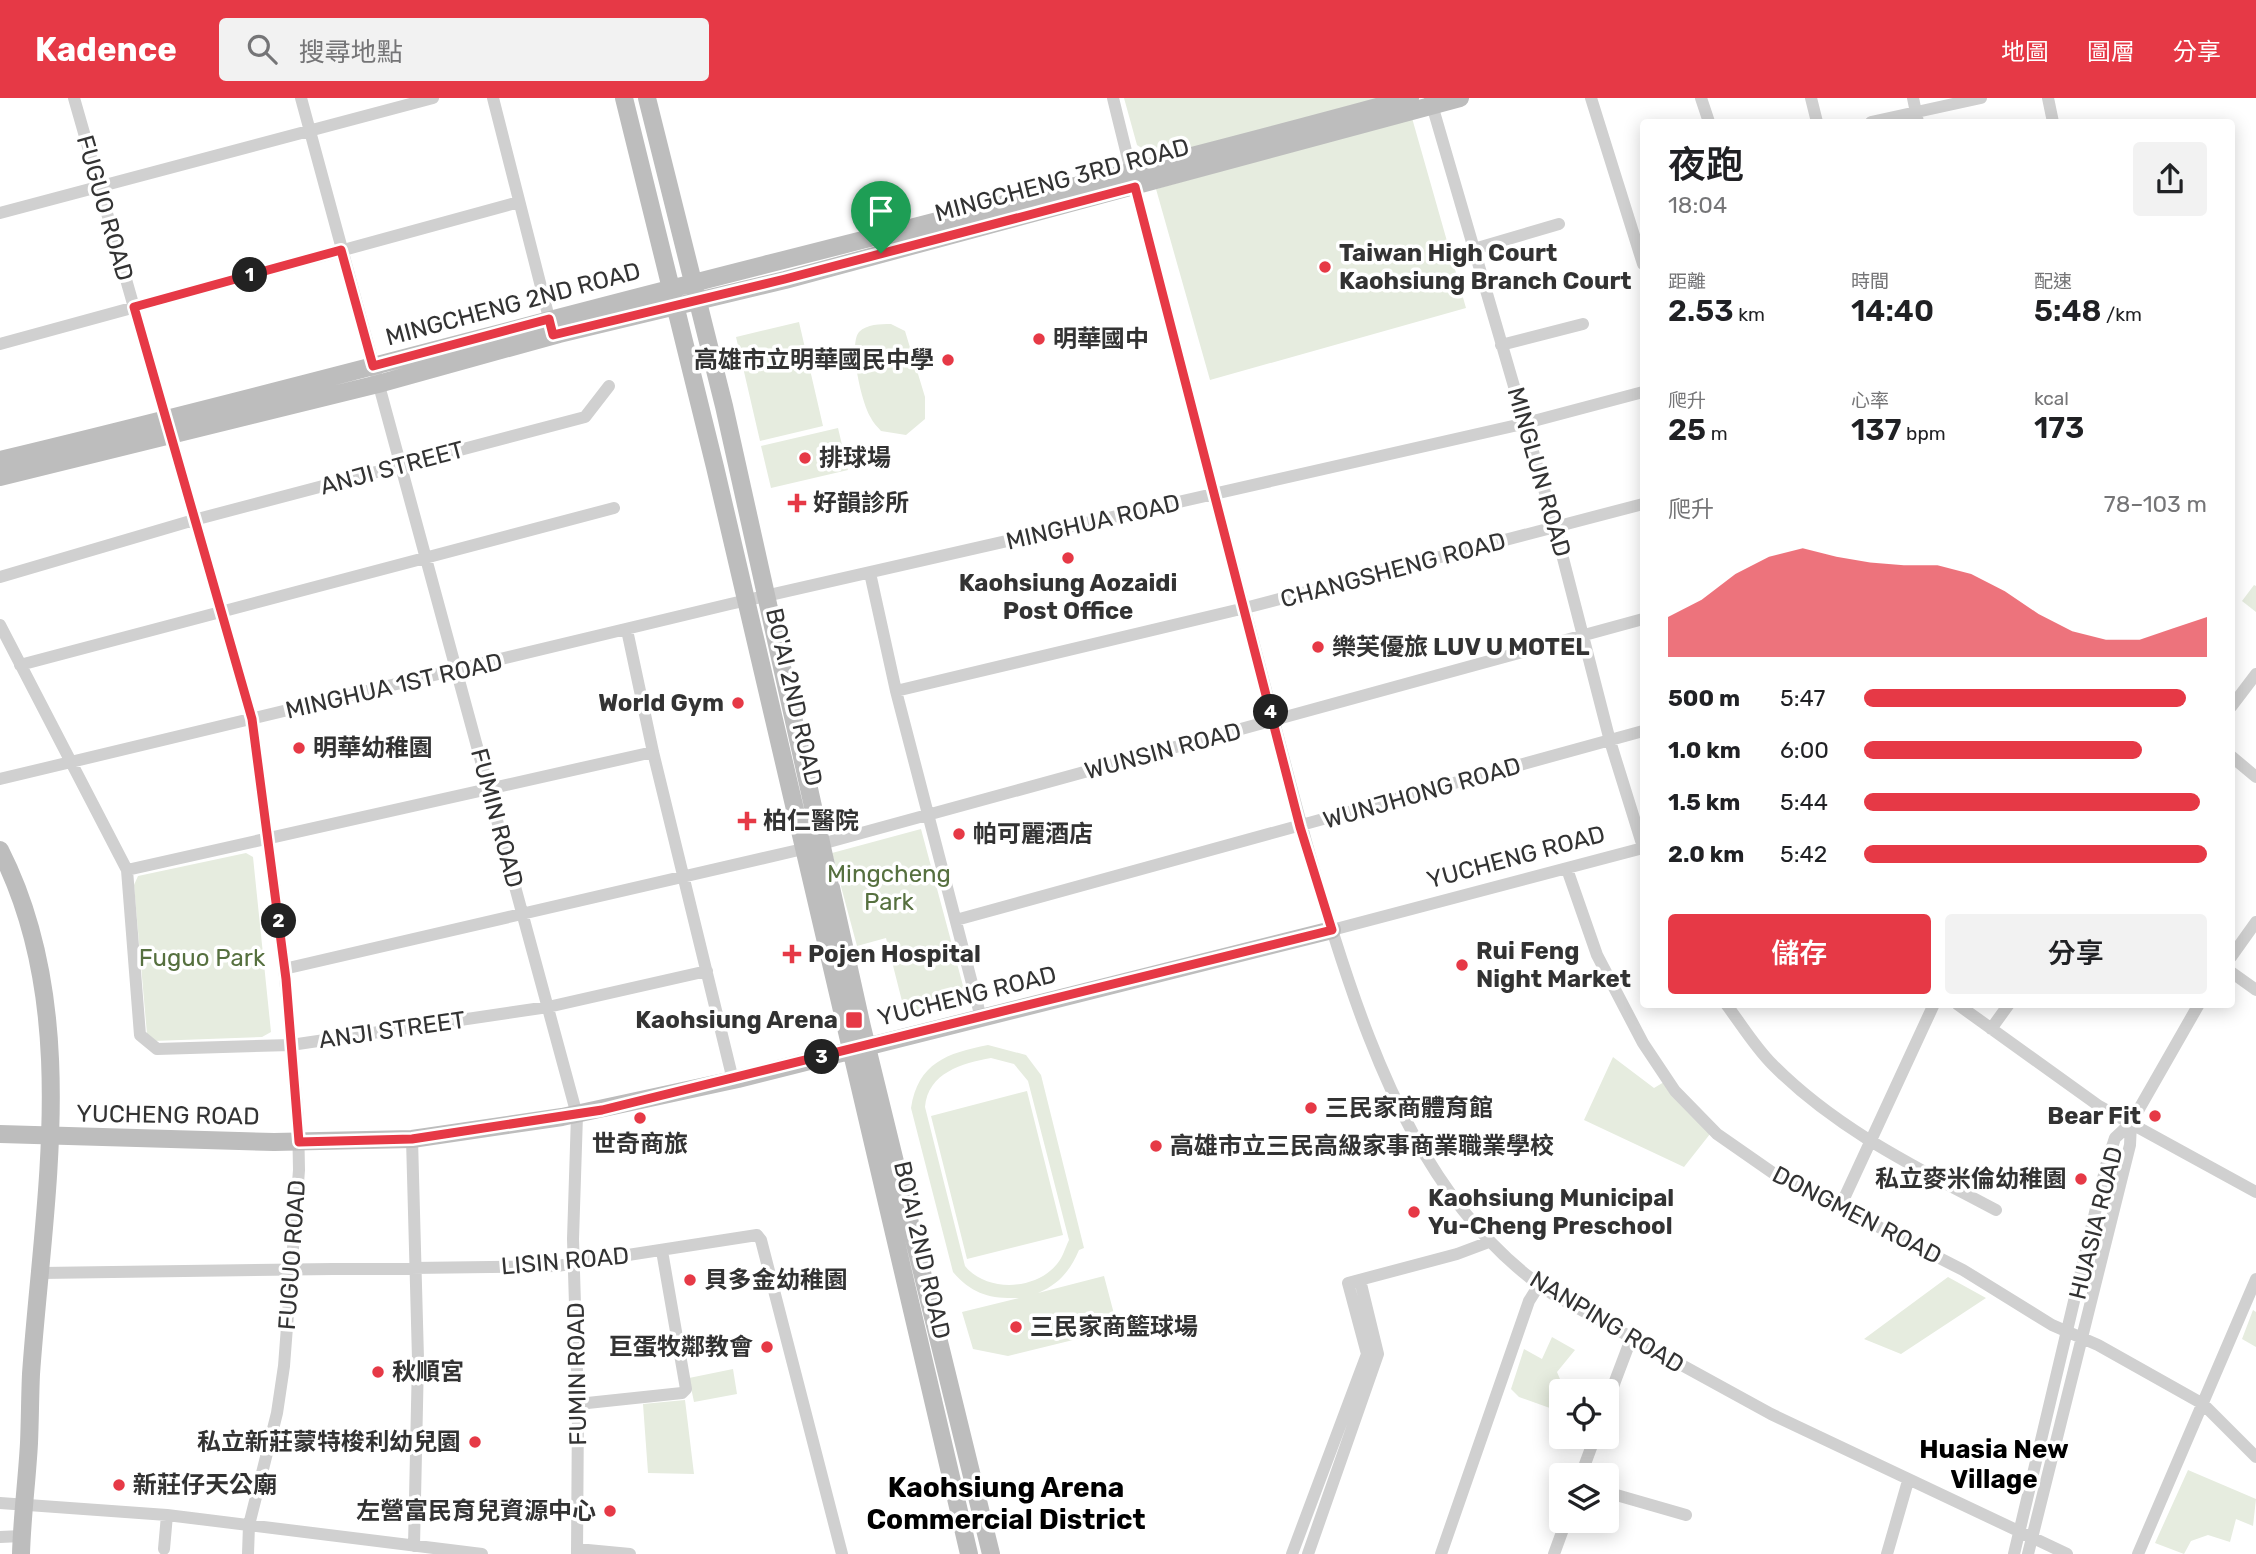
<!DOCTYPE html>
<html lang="zh-TW">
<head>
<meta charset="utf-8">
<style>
  body { margin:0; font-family:Rubik,"Noto Sans TC",sans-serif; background:#f2f2f2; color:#202124; height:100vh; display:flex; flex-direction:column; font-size:26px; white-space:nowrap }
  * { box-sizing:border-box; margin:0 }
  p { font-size:23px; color:#757577 }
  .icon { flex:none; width:38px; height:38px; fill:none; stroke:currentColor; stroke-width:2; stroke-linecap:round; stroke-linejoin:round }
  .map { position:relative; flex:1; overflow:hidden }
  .side { position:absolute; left:1640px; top:21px; width:595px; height:889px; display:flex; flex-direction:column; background:#fff; border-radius:7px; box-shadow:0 4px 18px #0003 }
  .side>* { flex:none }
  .tools { position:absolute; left:1549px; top:1281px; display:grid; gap:14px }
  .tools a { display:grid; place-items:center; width:70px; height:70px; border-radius:7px; background:#fff; box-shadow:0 4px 18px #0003; font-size:35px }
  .pin { position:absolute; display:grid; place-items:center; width:60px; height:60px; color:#fff; margin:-72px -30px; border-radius:50% 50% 50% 0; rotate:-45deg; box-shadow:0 0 7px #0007 }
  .pin .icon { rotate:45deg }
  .km { position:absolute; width:35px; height:35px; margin:-18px; border-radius:50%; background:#222; color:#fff; font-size:19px; line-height:35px; text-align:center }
  .round { display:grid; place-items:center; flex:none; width:74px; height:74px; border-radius:7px; background:#f2f2f2 }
  .headline { display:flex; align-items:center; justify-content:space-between; height:119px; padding:0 28px }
  h1 { font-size:38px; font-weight:600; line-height:52px }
  .stats { display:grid; grid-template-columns:repeat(3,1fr); gap:10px; height:119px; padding:7px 28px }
  .stats div { display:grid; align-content:center }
  .stats b { font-size:30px; font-weight:600 }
  .stats small { font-size:19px; font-weight:400 }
  .stats p { font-size:19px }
  .chart { height:196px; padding:14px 28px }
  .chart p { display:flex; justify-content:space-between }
  .chart svg { width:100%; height:126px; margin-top:7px; fill:#e63946; opacity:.7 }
  .cta { display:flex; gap:14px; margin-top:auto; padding:14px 28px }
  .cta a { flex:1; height:80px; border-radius:7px; background:#e63946; color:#fff; font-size:28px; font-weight:600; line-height:80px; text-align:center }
  .cta a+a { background:#f2f2f2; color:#202124 }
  ul { padding:0 28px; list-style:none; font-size:23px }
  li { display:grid; grid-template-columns:112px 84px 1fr; align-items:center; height:52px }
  li i { height:18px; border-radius:9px; background:#e63946 }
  header { display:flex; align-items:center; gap:42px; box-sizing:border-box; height:98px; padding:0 35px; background:#e63946; color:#fff }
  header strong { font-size:33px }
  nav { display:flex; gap:38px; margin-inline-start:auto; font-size:24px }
  .search { width:490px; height:63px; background:#f2f2f2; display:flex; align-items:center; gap:18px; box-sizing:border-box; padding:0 24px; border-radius:7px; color:#757577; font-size:26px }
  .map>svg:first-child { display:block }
  .green { fill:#e6ecdf; fill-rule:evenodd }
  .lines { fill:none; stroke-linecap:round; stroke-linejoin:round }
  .street { stroke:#d0d0d0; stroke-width:12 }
  .secondary { stroke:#bdbdbd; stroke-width:18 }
  .route-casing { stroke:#fff; stroke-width:14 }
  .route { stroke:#e63946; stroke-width:9 }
  .poi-dot { fill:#e63946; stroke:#fff; stroke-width:2.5 }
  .labels { text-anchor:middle; stroke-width:7; stroke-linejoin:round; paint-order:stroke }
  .street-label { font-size:24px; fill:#333; stroke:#fff }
  .poi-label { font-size:24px; font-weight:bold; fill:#333; stroke:#fff; text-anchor:start }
  .park-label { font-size:24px; fill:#56703f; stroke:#fff }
  .neighbourhood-label { font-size:26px; font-weight:bold; fill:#000; stroke:#fff }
  .quarter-label { font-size:28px; font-weight:bold; fill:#000; stroke:#fff }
</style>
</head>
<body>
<header>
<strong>Kadence</strong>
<div class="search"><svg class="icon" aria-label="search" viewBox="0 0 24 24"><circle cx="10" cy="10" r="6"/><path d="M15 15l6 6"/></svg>搜尋地點</div>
<nav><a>地圖</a><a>圖層</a><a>分享</a></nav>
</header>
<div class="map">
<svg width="2256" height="1456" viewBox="0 0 2256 1456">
  <rect width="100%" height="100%" fill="#fff"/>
  <path class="green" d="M1124,0H1382L1157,60L1137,47Z
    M1412,20L1466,210L1210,282L1156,91Z
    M799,224L823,328L760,343L736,239Z
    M891,226L905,233L925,299V321L906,337L881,333C878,329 873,325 871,320C862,307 848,247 859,234C867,226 880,226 891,226Z
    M838,330L848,372L771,390L761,348Z
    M2254,487L2256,488V514L2242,503Z
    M921,731L966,899L905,915L886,840L857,848L832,755Z
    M246,755L253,759L271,934L262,939L153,943L147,936L134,787L138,778Z
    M988,947L1026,957L1041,977L1084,1150L1079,1152C1070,1173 1059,1186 1038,1195L1104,1178L1118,1231L1008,1258L973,1251L962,1214L1019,1200C990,1201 972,1196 953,1174L911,1010C918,965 947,955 988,947ZM991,960L1014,966L1028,983L1069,1142C1065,1150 1063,1159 1057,1166C1035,1193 986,1194 965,1168L925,1009C928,975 962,965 991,960Z
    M1613,959L1654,990L1664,984L1710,1036L1684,1069L1584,1022Z
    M1027,993L1063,1137L967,1161L931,1018Z
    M1948,1179L1986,1200L1901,1256L1864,1241Z
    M2253,1212L2256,1214V1249L2242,1241Z
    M1552,1239L1575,1252L1557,1274L1565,1293H1561V1314L1519,1299L1511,1291L1524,1251L1542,1261Z
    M733,1271L737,1296L694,1304L689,1280Z
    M685,1302L694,1376L648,1375L643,1306Z
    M2188,1372L2256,1401L2253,1428L2236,1421L2230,1444L2208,1437L2191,1443L2184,1456L2155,1445Z"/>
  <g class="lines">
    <path class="street" d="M74,0L252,621L282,846L298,1021L299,1072L284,1268L277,1315L249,1427L248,1456
      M301,0L577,1017L573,1141L578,1306L577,1456
      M493,0L551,228
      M1113,0C1154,169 1199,337 1243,505C1273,616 1299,728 1334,838C1376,971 1432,1117 1554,1197L1771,1316L2067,1456
      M1430,0L1555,429L1610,643L1643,749
      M1591,0L1643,166
      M1701,0L1709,24
      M1811,0L1817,24
      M1913,0L1918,24
      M2048,0L2053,24
      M1871,24L1981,0
      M0,115L433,0
      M1474,151L1559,126
      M0,246L519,104
      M1501,247L1583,226
      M870,475L896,593L981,920
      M0,479L194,422L585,319L609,288
      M0,527L127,772L140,937L157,951L291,947L548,909L707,873
      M627,532L653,654L733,982
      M20,567L614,410
      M896,593L1245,510L1643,406
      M2231,609L2256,576
      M2231,658L2256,679
      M0,681L730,506L1526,325L1643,294
      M1567,771L1597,857L1643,945L1675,993L1717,1036L1773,1075L1963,1172L2052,1227L2098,1247L2203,1306L2256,1359
      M127,772L653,654
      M956,822L1643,633
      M1332,832L1643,750
      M2231,859L2256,824
      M284,871L803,751L1643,521
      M2231,874L2256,892
      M1726,906C1741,926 1755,949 1772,966C1836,1031 1917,1070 1996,1112
      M1957,906L2099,1008L2256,1094
      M1991,931L2009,906
      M412,1041L418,1261L414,1448
      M1841,1107L1934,906
      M41,1175L557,1168L757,1137L761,1142L842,1456
      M578,1306L682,1295L686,1291L662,1153
      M1606,1307L1631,1241
      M1581,1377L1595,1339
      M1606,1394L1686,1417
      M0,1405L167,1417L482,1456
      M0,1439L22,1438
      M164,1451L167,1417
      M577,1451L630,1456
      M1292,1456L1367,1256L1348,1185L1457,1156L1489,1144
      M1308,1456L1378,1256L1360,1182
      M1441,1456L1529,1203L1539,1187
      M1554,1456L1566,1423
      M1887,1456L1908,1383
      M2014,1456L2107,1064L2115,1040L2131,1025L2199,906
      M2028,1456L2130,1047L2131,1025
      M2138,1456L2256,1181"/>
    <path class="secondary" d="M624,0L715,369L969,1456
      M647,0L724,308L862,929L991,1456
      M0,362C223,309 444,249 666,192C914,128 1163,68 1410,0
      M0,379L378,286L559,236L785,182L1460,0
      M0,752C82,913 43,1104 31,1276C30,1298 30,1322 29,1345C27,1382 22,1419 21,1456
      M0,1036L274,1044L412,1041L562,1019L738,981L1332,832"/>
  </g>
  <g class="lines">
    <defs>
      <path id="route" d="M1135,89L1300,729L1332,832L602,1012L412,1041L299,1044L286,881L252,621L134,209L341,152L373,268L549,221L553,237L785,181Z"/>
    </defs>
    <use href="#route" class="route-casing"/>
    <use href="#route" class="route"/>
  </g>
  <g class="poi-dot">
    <circle cx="1325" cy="169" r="7"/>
    <circle cx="1039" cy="241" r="7"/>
    <circle cx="948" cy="262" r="7"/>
    <circle cx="805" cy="360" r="7"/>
    <path d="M793.5 394.5h7v7h7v7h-7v7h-7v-7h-7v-7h7z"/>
    <circle cx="1068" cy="460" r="7"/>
    <circle cx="1318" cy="549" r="7"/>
    <circle cx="738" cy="605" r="7"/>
    <circle cx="299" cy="650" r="7"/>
    <path d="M743.5 712.5h7v7h7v7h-7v7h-7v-7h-7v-7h7z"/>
    <circle cx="959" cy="736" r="7"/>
    <path d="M788.5 845.5h7v7h7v7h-7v7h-7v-7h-7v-7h7z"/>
    <circle cx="1462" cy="867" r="7"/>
    <rect x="845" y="913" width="18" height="18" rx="3.5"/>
    <circle cx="1311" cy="1010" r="7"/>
    <circle cx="2155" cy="1018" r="7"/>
    <circle cx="640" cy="1020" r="7"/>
    <circle cx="1156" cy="1048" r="7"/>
    <circle cx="2081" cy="1081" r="7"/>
    <circle cx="1414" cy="1114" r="7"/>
    <circle cx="690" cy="1182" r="7"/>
    <circle cx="1016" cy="1229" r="7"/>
    <circle cx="767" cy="1249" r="7"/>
    <circle cx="378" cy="1274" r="7"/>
    <circle cx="475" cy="1344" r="7"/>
    <circle cx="119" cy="1387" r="7"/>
    <circle cx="610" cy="1413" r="7"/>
  </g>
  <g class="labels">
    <g class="street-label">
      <text transform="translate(1062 82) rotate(-15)" y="8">MINGCHENG 3RD ROAD</text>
      <text transform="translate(105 110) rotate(74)" y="8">FUGUO ROAD</text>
      <text transform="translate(513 206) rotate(-15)" y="8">MINGCHENG 2ND ROAD</text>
      <text transform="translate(392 370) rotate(-15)" y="8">ANJI STREET</text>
      <text transform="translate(1539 374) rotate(74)" y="8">MINGLUN ROAD</text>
      <text transform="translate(1093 424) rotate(-13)" y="8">MINGHUA ROAD</text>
      <text transform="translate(1393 472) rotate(-15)" y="8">CHANGSHENG ROAD</text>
      <text transform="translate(394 588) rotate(-13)" y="8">MINGHUA 1ST ROAD</text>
      <text transform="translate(794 599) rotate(77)" y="8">BO'AI 2ND ROAD</text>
      <text transform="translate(1163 653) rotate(-15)" y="8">WUNSIN ROAD</text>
      <text transform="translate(1422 695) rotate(-16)" y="8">WUNJHONG ROAD</text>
      <text transform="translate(497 720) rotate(75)" y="8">FUMIN ROAD</text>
      <text transform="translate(1516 759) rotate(-15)" y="8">YUCHENG ROAD</text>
      <text transform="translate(967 898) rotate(-14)" y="8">YUCHENG ROAD</text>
      <text transform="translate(392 932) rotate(-8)" y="8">ANJI STREET</text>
      <text transform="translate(168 1017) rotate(1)" y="8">YUCHENG ROAD</text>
      <text transform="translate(1857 1117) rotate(27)" y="8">DONGMEN ROAD</text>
      <text transform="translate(2096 1125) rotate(-76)" y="8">HUASIA ROAD</text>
      <text transform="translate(922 1152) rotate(77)" y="8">BO'AI 2ND ROAD</text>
      <text transform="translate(292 1157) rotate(-86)" y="8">FUGUO ROAD</text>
      <text transform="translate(565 1163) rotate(-5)" y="8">LISIN ROAD</text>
      <text transform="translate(1607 1224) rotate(31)" y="8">NANPING ROAD</text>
      <text transform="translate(577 1276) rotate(-91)" y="8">FUMIN ROAD</text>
    </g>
    <g class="poi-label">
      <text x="1339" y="163">Taiwan High Court<tspan x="1339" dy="28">Kaohsiung Branch Court</tspan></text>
      <text x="1053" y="249">明華國中</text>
      <text x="934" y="270" text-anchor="end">高雄市立明華國民中學</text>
      <text x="819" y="368">排球場</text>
      <text x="813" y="413">好韻診所</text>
      <text x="1068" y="493" text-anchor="middle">Kaohsiung Aozaidi<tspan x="1068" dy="28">Post Office</tspan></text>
      <text x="1332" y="557">樂芙優旅 LUV U MOTEL</text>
      <text x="724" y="613" text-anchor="end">World Gym</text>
      <text x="313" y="658">明華幼稚園</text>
      <text x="763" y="731">柏仁醫院</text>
      <text x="973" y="744">帕可麗酒店</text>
      <text x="1476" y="861">Rui Feng<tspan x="1476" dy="28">Night Market</tspan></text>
      <text x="808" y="864">Pojen Hospital</text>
      <text x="838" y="930" text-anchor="end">Kaohsiung Arena</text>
      <text x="1325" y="1018">三民家商體育館</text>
      <text x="2141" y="1026" text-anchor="end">Bear Fit</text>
      <text x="640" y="1054" text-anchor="middle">世奇商旅</text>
      <text x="1170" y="1056">高雄市立三民高級家事商業職業學校</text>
      <text x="2067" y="1089" text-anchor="end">私立麥米倫幼稚園</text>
      <text x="1428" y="1108">Kaohsiung Municipal<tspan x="1428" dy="28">Yu-Cheng Preschool</tspan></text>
      <text x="704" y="1190">貝多金幼稚園</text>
      <text x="1030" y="1237">三民家商籃球場</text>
      <text x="753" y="1257" text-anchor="end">巨蛋牧鄰教會</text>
      <text x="392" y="1282">秋順宮</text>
      <text x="461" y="1352" text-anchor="end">私立新莊蒙特梭利幼兒園</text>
      <text x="133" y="1395">新莊仔天公廟</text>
      <text x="596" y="1421" text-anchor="end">左營富民育兒資源中心</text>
    </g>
    <g class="park-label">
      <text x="889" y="784">Mingcheng<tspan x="889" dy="28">Park</tspan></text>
      <text x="202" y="868">Fuguo Park</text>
    </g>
    <g class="neighbourhood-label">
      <text x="1994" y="1360">Huasia New<tspan x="1994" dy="30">Village</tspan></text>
    </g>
    <g class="quarter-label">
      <text x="1006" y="1399">Kaohsiung Arena<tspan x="1006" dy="32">Commercial District</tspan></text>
    </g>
  </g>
</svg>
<div class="tools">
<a><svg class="icon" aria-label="locate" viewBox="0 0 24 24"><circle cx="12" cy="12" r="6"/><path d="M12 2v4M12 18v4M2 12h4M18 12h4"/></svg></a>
<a><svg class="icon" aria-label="layers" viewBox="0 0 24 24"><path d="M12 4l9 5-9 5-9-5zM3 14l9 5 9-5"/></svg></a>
</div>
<div class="pin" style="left:881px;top:155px;background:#1e9e55"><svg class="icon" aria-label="arrive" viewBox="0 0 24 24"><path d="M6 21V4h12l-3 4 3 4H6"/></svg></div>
<b class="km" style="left:250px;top:177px">1</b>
<b class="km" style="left:279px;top:823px">2</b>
<b class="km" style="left:822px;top:959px">3</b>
<b class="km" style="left:1271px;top:614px">4</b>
<section class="side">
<div class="headline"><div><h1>夜跑</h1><p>18:04</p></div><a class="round"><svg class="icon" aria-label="share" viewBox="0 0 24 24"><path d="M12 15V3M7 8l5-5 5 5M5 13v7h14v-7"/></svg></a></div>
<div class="stats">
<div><p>距離</p><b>2.53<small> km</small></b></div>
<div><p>時間</p><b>14:40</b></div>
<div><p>配速</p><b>5:48<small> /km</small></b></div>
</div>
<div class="stats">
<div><p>爬升</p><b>25<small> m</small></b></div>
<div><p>心率</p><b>137<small> bpm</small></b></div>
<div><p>kcal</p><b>173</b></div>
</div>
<div class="chart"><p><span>爬升</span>78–103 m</p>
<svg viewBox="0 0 160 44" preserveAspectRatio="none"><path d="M0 44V30L10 24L20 15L30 9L40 6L50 9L60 11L70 12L80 12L90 15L100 21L110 29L120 35L130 38L140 38L150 34L160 30V44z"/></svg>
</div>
<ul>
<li><b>500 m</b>5:47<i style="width:94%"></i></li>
<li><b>1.0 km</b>6:00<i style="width:81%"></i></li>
<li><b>1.5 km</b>5:44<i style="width:98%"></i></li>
<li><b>2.0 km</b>5:42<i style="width:100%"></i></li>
</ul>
<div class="cta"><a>儲存</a><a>分享</a></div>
</section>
</div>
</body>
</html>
